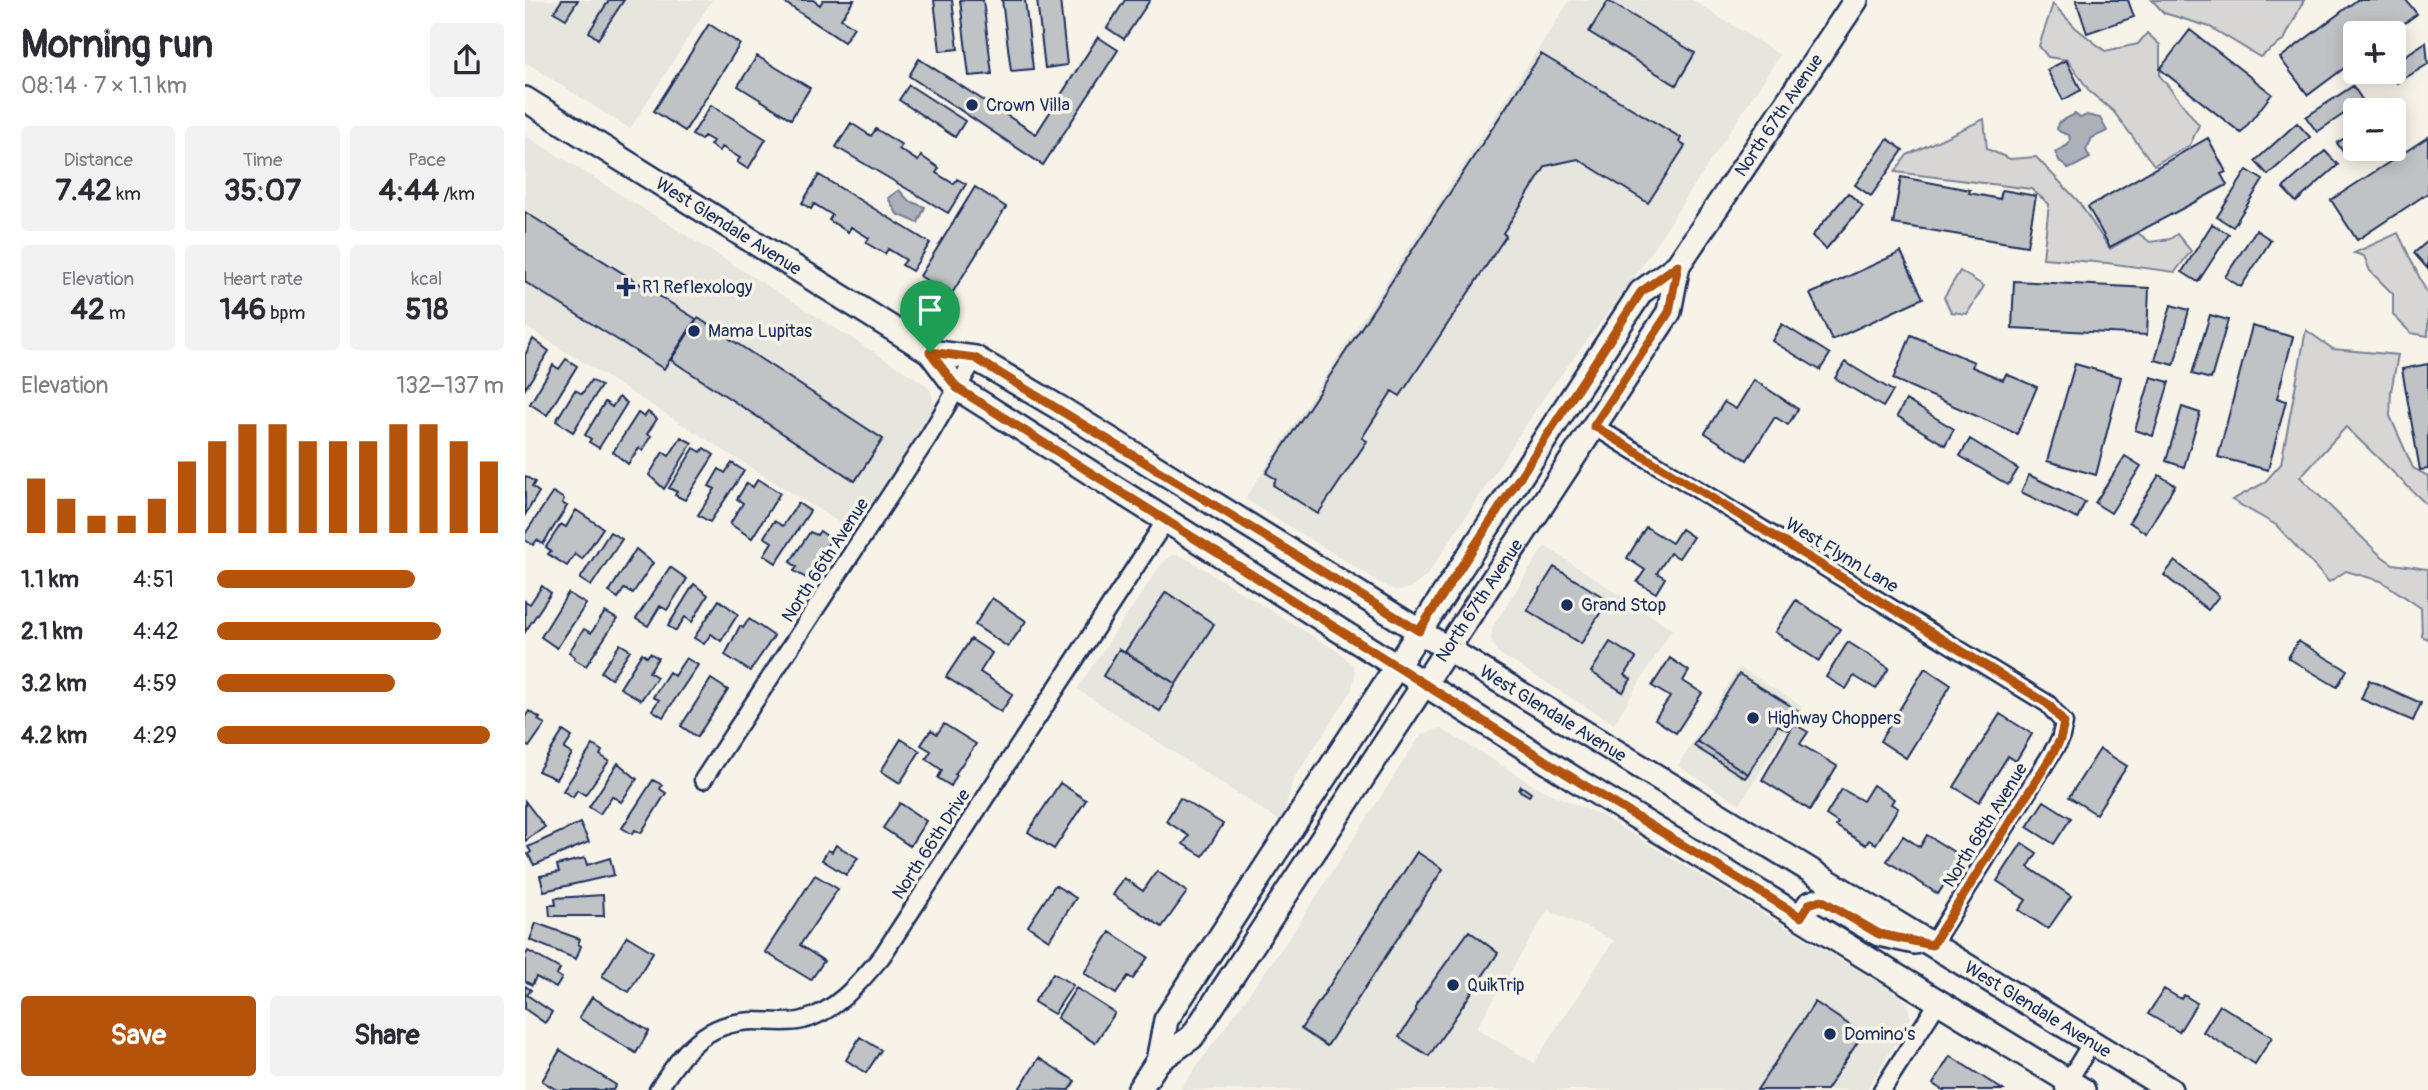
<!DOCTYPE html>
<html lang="en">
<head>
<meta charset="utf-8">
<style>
  body { margin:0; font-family:Pangolin,sans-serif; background:#f2f2f3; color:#2b2b33; height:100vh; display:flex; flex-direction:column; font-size:26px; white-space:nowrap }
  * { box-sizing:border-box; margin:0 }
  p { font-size:23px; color:#7c7c81 }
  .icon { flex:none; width:38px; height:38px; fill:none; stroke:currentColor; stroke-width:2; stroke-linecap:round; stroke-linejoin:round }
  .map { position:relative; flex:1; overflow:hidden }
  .sheet { display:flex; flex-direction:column; background:#fff; width:525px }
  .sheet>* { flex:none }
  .fabs { position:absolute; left:1818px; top:21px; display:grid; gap:14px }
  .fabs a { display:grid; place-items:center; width:63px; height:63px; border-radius:7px; background:#fff; box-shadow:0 4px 18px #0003; font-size:35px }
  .pin { position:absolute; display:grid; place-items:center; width:60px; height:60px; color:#fff; margin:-72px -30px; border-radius:50% 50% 50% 0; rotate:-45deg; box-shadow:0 0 7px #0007 }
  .pin .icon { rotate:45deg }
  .round { display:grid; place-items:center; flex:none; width:74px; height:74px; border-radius:7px; background:#f2f2f3 }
  .headline { display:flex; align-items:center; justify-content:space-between; height:119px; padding:0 21px }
  h1 { font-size:38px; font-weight:700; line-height:52px }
  .metrics { display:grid; grid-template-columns:repeat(3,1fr); gap:10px; height:119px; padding:7px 21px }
  .metrics div { display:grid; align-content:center; border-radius:7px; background:#f2f2f3; text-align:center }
  .metrics b { font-size:30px; font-weight:700 }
  .metrics small { font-size:19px; font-weight:400 }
  .metrics p { font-size:19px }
  .chart { height:196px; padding:14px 21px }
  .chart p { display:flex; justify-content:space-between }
  .chart svg { width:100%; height:126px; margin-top:7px; stroke:#b45309; stroke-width:6 }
  .button { display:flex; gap:14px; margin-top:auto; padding:14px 21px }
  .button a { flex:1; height:80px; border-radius:7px; background:#b45309; color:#fff; font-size:28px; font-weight:700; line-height:80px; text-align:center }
  .button a+a { background:#f2f2f3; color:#2b2b33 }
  ul { padding:0 21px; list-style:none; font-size:23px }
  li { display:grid; grid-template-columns:112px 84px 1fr; align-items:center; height:52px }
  li i { height:18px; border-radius:9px; background:#b45309 }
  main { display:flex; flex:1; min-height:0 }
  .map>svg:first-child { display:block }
  .built { fill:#e6e5de; fill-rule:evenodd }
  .green { fill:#d7d6d4; stroke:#798299; stroke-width:2 }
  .water { fill:#acb0b9; stroke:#727c95; stroke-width:2 }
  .building { fill:#c0c3c5; stroke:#1b2f5e; stroke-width:2 }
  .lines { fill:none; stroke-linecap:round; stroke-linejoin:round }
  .street-casing { stroke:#1b2f5e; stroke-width:21 }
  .secondary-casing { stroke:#1b2f5e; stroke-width:28 }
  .street { stroke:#f7f3e8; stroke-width:16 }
  .secondary { stroke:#f7f3e8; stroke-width:23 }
  .route-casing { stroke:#fff; stroke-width:14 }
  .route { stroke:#b45309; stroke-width:9 }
  .poi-dot { fill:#1b2f5e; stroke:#f7f3e8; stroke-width:2.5 }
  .labels { text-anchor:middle; stroke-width:7; stroke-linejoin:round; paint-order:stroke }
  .poi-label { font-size:18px; fill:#1b2f5e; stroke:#f7f3e8; text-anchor:start }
  .street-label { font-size:18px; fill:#1b2f5e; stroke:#f7f3e8 }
</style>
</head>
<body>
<main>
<section class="sheet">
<div class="headline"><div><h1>Morning run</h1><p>08:14 · 7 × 1.1 km</p></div><a class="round"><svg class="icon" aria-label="share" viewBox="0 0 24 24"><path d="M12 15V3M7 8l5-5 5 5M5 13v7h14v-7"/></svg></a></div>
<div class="metrics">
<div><p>Distance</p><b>7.42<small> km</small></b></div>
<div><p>Time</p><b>35:07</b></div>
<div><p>Pace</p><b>4:44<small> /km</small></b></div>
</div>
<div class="metrics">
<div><p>Elevation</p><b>42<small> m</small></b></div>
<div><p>Heart rate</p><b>146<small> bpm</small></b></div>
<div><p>kcal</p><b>518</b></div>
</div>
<div class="chart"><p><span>Elevation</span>132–137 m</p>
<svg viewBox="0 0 160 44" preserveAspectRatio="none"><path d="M5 44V25M15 44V32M25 44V38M35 44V38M45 44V32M55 44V19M65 44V12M75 44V6M85 44V6M95 44V12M105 44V12M115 44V12M125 44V6M135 44V6M145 44V12M155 44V19"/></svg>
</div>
<ul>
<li><b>1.1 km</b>4:51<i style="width:69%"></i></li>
<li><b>2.1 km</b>4:42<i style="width:78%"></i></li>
<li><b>3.2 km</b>4:59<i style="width:62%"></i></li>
<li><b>4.2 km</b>4:29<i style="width:95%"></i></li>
</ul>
<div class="button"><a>Save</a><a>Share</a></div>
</section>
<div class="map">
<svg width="1903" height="1090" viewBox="0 0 1903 1090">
  <rect width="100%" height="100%" fill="#f7f3e8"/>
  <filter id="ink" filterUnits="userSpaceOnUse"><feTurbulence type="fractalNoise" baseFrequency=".0143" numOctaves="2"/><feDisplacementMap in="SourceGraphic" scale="14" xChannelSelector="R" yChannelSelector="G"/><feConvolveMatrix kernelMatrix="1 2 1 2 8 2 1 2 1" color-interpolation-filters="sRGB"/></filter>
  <g filter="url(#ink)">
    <path class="built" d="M0,0H187L105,129L0,62Z
      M1045,0H1167L1255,55L1100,291L1021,394L903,574L888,587L874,591L866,589L720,499Z
      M0,135L400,384L406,391L410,409L328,531L0,326Z
      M1020,546L1147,629L1089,724L973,653L966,640L968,626Z
      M652,555L659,557L815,653L828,665L830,674L826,692L768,780L756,822L552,689L635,566L645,556Z
      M1214,667L1277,706L1215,804L1153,766Z
      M915,728L1015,789L1075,815L1374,995L1382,1003L1386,1018L1341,1090H655L767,934L893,739L898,734ZM1023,910L1089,940L1009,1063L951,1028Z"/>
    <path class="green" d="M1627,0H1779L1759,40L1735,57L1685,27L1639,13Z
      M1528,4L1551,28L1580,51L1613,44L1622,33L1635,45V76L1674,125L1665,145L1629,165L1588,111L1565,92L1543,60L1523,57L1514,46Z
      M1459,119L1462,149L1485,159L1511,157L1553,201L1585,249L1613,233L1625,242L1645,239L1652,234L1666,251L1650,272L1582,263L1518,258L1524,204L1506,189L1370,172L1382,155Z
      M1873,233L1903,295V336L1886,333L1868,315V294L1845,271L1839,256L1829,253Z
      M1435,271L1459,286L1442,314L1426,312L1419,297Z
      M1781,330L1808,349L1873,355L1866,391L1865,416L1888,468L1903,476V506L1821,427L1775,477L1855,555L1868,564L1903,569V639L1897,636L1896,608L1856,581L1821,571L1804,582L1751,525L1707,500L1739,483L1756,464Z"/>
    <path class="water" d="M1550,114L1555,118L1562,115L1575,118L1582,131L1567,138L1561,150L1565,158L1544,169L1535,162L1530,152L1543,145L1545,140L1544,135L1535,132L1532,129L1533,123Z
      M374,190L384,201L400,207L393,223L372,214L363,198Z"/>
    <path class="building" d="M37,0H53L41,19L29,12Z
      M84,0H99L73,39L64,32Z
      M261,0H288L295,5L298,0H329L316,19L329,27L319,42L259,2Z
      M409,0H427L433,49L415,51Z
      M435,0H458L467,74L444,76Z
      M477,0H500L508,69L486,71Z
      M512,0H535L542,65L520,68Z
      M600,0H625L599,39L582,28Z
      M1551,0H1603L1609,17L1562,33Z
      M1832,0H1881L1892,14L1866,33H1830V60L1783,95L1755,58Z
      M1083,1L1170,53L1151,85L1064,32Z
      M184,24L215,44L160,131L129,111Z
      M1665,30L1747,94L1716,133L1635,69Z
      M573,37L593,50L518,165L384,76L394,59L511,134Z
      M1901,42L1903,64L1872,83L1865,72H1869V63Z
      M1016,54L1156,138L1154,142L1160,146L1123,203L1053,159L1021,166L978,233L981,236L875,396L867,391L837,438L842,441L793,514L748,485L751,479L741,473Z
      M232,56L285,88L266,119L213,86Z
      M1541,60L1556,90L1538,100L1522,70Z
      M384,85L440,121L430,137L374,100Z
      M1828,86L1838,101L1792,132L1781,117Z
      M186,105L241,139L223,169L212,162L215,158L197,147L194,151L185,145L188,141L179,136L176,140L167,135Z
      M326,123L346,136L351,129L377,145L374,149L393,161L396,156L414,168L411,173L429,184L432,179L441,184L423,213L311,147Z
      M1772,123L1785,137L1743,175L1730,161Z
      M1830,131V149H1838L1823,159L1812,143Z
      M1903,137V193L1832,240L1806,200Z
      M1683,138L1701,172L1696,174L1702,185L1585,247L1563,207Z
      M1363,139L1378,150L1346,196L1330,185Z
      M1800,151L1813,165L1771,202L1758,188Z
      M1722,170L1738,180L1708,227L1692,217Z
      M294,175L405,243L387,271L377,265L381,260L363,249L360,254L341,243L344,238L326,227L323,232L304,220L307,215L289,204L286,209L277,203Z
      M1376,177L1445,190L1444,193L1475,199L1477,190L1511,196L1502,246L1368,224Z
      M450,187L481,207L426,295L395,276Z
      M1323,193L1338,206L1301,249L1287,236Z
      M0,212L171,319L139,369L0,282Z
      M1687,224L1704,234L1673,282L1657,272Z
      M1731,230L1746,240L1716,287L1700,277Z
      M1903,241V269L1889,253Z
      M1376,252L1398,298L1307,340L1285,294Z
      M1489,281L1624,288L1622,335L1487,328Z
      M1646,305L1664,310L1649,365L1630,360Z
      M1685,315L1703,320L1686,379L1667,374Z
      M173,318L358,439L330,481L146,360Z
      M1257,324L1305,354L1295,370L1247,341Z
      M1727,326L1768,337L1752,398L1761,401L1743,470L1693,457Z
      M1386,335L1449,362L1447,367L1478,380L1481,374L1512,387L1492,434L1368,379Z
      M8,339L24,351L0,389V355Z
      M41,359L52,366L22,415L5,404L28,365L34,369Z
      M1320,362L1368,391L1358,407L1310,378Z
      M1550,364L1596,377L1571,475L1522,461Z
      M1903,364V469L1895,470L1877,369Z
      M1626,377L1644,382L1628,436L1610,430Z
      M66,380L76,386L48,432L31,421L50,390L57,394Z
      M1229,380L1273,409L1263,425L1250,417L1222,460L1180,433L1199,402L1211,409Z
      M94,397L102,403L74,448L64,442L66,439L60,435L80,402L87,407Z
      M1381,400L1429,429L1420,445L1372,416Z
      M1657,407L1675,413L1659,467L1641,461Z
      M123,412L132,419L122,434L126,436L117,450L114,448L103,464L88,452L113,413L119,417Z
      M156,437L167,443L139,489L124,475L138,452L144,456Z
      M1445,439L1493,469L1483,485L1435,456Z
      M169,448L176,452L179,448L189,455L160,500L150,495L152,492L144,488Z
      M1600,456L1616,466L1586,513L1570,503Z
      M207,463L219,471L185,522L173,515L190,489L184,486L194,469L200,473Z
      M1504,475L1560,502L1552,519L1496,492Z
      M1634,475L1650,485L1621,533L1604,522Z
      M0,476L10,482L7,487L14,492L0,515Z
      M233,479L255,493L227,538L205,524L218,503L212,499L222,483L228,487Z
      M28,492L39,499L37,503L42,506L18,544L12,540L8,545L0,540V534Z
      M273,503L285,511L251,563L239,555L247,542L239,537L249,521L258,526Z
      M51,510L78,528L57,559L50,554L42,566L23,554L26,551L21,547L36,524L41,527Z
      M1121,527L1147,543L1156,529L1168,537L1154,558L1145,553L1132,573L1140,578L1131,593L1112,582L1120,570L1102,558Z
      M295,531L306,539L281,578L269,571L272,567L265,562L285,532L292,535Z
      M85,532L97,539L66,586L55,579Z
      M111,549L128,563L108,593L99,589L93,598L84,592Z
      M1650,561L1694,596L1683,610L1639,575Z
      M145,567L162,579L142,610L135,606L123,626L111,619Z
      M1029,567L1083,600L1056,644L1002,610Z
      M169,584L183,595L167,622L160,617L151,631L143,626Z
      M17,586L26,593L0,632V601L5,604Z
      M641,592L689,624L651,684L600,652Z
      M43,593L61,604L32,648L16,637Z
      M467,598L501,621L483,647L450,625Z
      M194,600L213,614L196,641L186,634L179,644L169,638Z
      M1271,600L1315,629L1294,661L1250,632Z
      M80,612L92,619L61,666L49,659L50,657L44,652L59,629L66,633Z
      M224,619L249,636L225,671L200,655L215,626L218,628Z
      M446,639L467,653L455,672L488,694L476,712L421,677Z
      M1773,641L1822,670L1812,687L1763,658Z
      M1085,642L1111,658L1100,675L1106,679L1098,692L1066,672Z
      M1323,642L1364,668L1351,689L1329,676L1321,689L1301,677Z
      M95,644L105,650L86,679L76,672Z
      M594,649L651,684L635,711L578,676Z
      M117,653L122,657L125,653L133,658L124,672L132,677L116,700L95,688Z
      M161,658L173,665L138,717L127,710L134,700L128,697L144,672L149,676Z
      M1145,658L1164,671L1158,681L1177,693L1151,733L1130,719L1145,697L1127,686Z
      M1400,668L1426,685L1381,758L1355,741Z
      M1214,674L1274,711L1262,730L1253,725L1223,774L1172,741Z
      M186,679L203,690L172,737L156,726Z
      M1844,680L1896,703L1888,721L1836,699Z
      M4,711L15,718L13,720L20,724L4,747L0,745V717Z
      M1475,714L1507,734L1491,761L1483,756L1454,802L1429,787Z
      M419,724L451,744L430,774L432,775L426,786L413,778L417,770L401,759L406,751L396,745L406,730L412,734Z
      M1269,724L1283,732L1275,744L1312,766L1285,810L1237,780Z
      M38,731L47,737L39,749L47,754L31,779L13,771Z
      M376,739L395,751L375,783L356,771Z
      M1172,741L1223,774L1220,778L1169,746Z
      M68,745L77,751L75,755L84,761L60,795L52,790L48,797L38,791Z
      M1575,749L1602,766L1571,814L1544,797Z
      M93,763L112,779L96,802L87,796L75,814L64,807Z
      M128,780L137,785L135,789L141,793L116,833L110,830L107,834L97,828Z
      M535,783L561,800L529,849L503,832Z
      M1348,785L1369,799L1366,804L1373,808L1351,844L1344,840L1341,845L1311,826L1313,823L1301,815L1317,789L1338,801Z
      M996,786L1006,793L1004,796L994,790Z
      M655,798L698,824L678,856L658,844L664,836L641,821Z
      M0,801L20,827L0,841Z
      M1519,801L1546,818L1529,844L1502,827Z
      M375,803L401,821L385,846L358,828Z
      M55,823L64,842L9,865L3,854L6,852L3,847Z
      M1402,835L1437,857L1413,894L1362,861L1378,836L1395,847Z
      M1497,843L1512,853L1503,867L1546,896L1523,929L1494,910L1501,900L1472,881Z
      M311,845L333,858L321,875L297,860L303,850L307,852Z
      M892,852L918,869L802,1046L776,1029Z
      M60,858L62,865L85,858L89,875L19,891L15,876L34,872L32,865Z
      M632,871L662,892L637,927L588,895L599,878L618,891Z
      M290,875L313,889L275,945L299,961L286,980L240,952Z
      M530,885L551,898L524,940L503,926Z
      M78,895L79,916H25L24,905H31L30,898Z
      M11,923L55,939L53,944L56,946L51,959L5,940Z
      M944,931L973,953L904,1056L874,1037L891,1011V1005Z
      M585,932L623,957L608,979L603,976L591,994L559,973Z
      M102,936L128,952L104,992L77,976Z
      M3,951L35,969L32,975L37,978L31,988L11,977L7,985L0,981V956Z
      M528,973L548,985L529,1014L509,1002Z
      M0,986L6,990L2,995L27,1012L20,1023L0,1009Z
      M551,988L590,1013L570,1043L532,1018Z
      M1639,989L1656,999L1659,995L1672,1003L1654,1032L1623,1014Z
      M67,997L124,1031L111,1053L54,1018Z
      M1290,1002L1338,1034L1301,1090H1232Z
      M1695,1005L1747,1037L1730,1064L1678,1032Z
      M335,1037L356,1050L341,1073L321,1060Z
      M35,1050L91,1085L88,1090H32L17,1081Z
      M1425,1056L1478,1090H1417L1408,1084Z
      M514,1058L550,1081L544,1090L494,1089Z"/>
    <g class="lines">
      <defs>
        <path id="street" d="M1069,426L1523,704L1539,723L1535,740L1407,945
          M178,780L404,436L450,358
          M1539,1088L1567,1042
          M133,1090C158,1052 179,1022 229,1021C244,1021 264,1024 278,1020C312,1011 335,982 357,956L641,520
          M1357,1090L1414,1001"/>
        <g id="secondary">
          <path id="s1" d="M0,99L405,352L432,388L1059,785L1558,1090"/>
          <path id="s2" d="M405,352L450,358L538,410L952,667L1645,1090"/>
          <path d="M1276,917L1284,904L1296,900L1354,934L1390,942"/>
          <path id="s3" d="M633,1061L667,1037L1144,312L1153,265"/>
          <path id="s4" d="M614,1090L633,1061L641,1020L1116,292L1153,265L1331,0"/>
        </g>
      </defs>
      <use href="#street" class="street-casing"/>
      <use href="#secondary" class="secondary-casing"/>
      <use href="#street" class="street"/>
      <use href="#secondary" class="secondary"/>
    </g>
  </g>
  <g class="lines" filter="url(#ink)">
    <defs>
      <path id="route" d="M1153,265L1144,312L1069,426L1523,704L1539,723L1535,740L1524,760L1407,945L1354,934L1296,900L1284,904L1276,917L1059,785L432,388L405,352L450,358L894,631L1116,292Z"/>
    </defs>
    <use href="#route" class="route-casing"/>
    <use href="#route" class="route"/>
  </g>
  <g class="poi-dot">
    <circle cx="447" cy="105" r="7"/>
    <path d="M97.5 276.5h7v7h7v7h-7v7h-7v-7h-7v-7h7z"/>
    <circle cx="169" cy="331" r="7"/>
    <circle cx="1042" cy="605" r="7"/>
    <circle cx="1228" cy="718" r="7"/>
    <circle cx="928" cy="985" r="7"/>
    <circle cx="1305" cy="1034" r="7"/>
  </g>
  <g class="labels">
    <g class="poi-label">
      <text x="461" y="111">Crown Villa</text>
      <text x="117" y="293">R1 Reflexology</text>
      <text x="183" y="337">Mama Lupitas</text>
      <text x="1056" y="611">Grand Stop</text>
      <text x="1242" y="724">Highway Choppers</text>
      <text x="942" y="991">QuikTrip</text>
      <text x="1319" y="1040">Domino's</text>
    </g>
    <g class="street-label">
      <text dy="6" stroke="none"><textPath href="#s4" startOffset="1172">North 67th Avenue</textPath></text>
      <text dy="6" stroke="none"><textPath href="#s1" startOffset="240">West Glendale Avenue</textPath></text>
      <text transform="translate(1317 555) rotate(31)" y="6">West Flynn Lane</text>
      <text transform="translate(300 560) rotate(-57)" y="6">North 66th Avenue</text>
      <text dy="6" stroke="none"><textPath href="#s3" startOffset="564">North 67th Avenue</textPath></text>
      <text dy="6" stroke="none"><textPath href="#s2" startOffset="724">West Glendale Avenue</textPath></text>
      <text transform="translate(1460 825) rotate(-58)" y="6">North 68th Avenue</text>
      <text transform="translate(406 844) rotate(-57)" y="6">North 66th Drive</text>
      <text dy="6" stroke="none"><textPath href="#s2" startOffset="1292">West Glendale Avenue</textPath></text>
    </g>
  </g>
</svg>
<div class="fabs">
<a>+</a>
<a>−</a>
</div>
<div class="pin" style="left:405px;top:352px;background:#1e9e55"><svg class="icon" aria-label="arrive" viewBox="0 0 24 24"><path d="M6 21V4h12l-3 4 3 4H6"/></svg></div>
</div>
</main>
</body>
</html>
